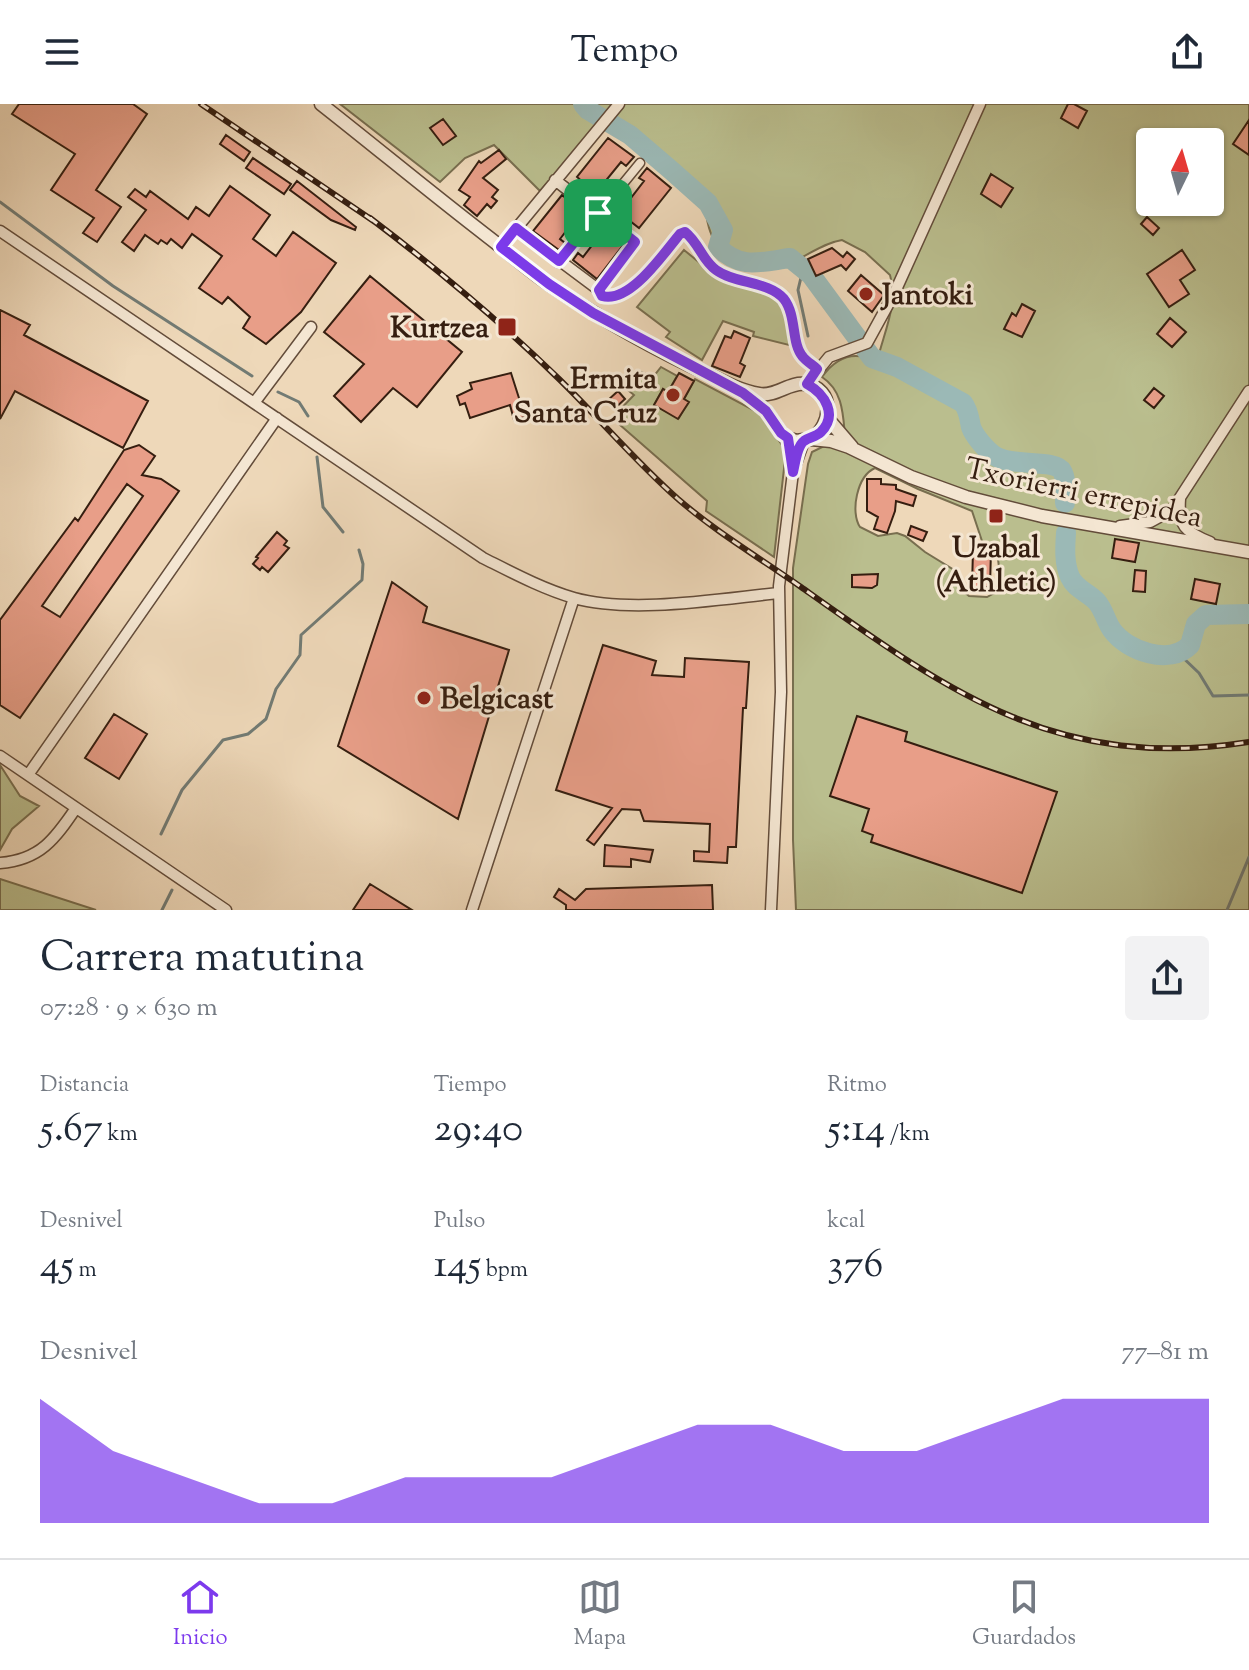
<!DOCTYPE html>
<html lang="es">
<head>
<meta charset="utf-8">
<style>
  body { margin:0; font-family:"Sorts Mill Goudy",serif; background:#f2f2f3; color:#1f2937; height:100vh; display:flex; flex-direction:column; font-size:30px; white-space:nowrap }
  * { box-sizing:border-box; margin:0 }
  p { font-size:26px; color:#747a83 }
  .icon { flex:none; width:44px; height:44px; fill:none; stroke:currentColor; stroke-width:2; stroke-linecap:round; stroke-linejoin:round }
  .map { position:relative; height:806px; overflow:hidden }
  .drawer { display:flex; flex-direction:column; background:#fff; flex:1 }
  .drawer>* { flex:none }
  .needle { width:52px; rotate:5deg }
  .controls { position:absolute; left:1136px; top:24px; display:grid; gap:16px }
  .controls a { display:grid; place-items:center; width:88px; height:88px; border-radius:8px; background:#fff; box-shadow:0 2px 6px #0004; font-size:40px }
  .pin { position:absolute; display:grid; place-items:center; width:68px; height:68px; color:#fff; margin:-34px; border-radius:16px; box-shadow:0 4px 12px #0006 }
  .round { display:grid; place-items:center; flex:none; width:84px; height:84px; border-radius:8px; background:#f2f2f3 }
  .summary { display:flex; align-items:center; justify-content:space-between; height:136px; padding:0 40px }
  h1 { font-size:44px; font-weight:600; line-height:60px }
  .metrics { display:grid; grid-template-columns:repeat(3,1fr); gap:12px; height:136px; padding:8px 40px }
  .metrics div { display:grid; align-content:center }
  .metrics b { font-size:40px; font-weight:600 }
  .metrics small { font-size:22px; font-weight:400 }
  .metrics p { font-size:22px }
  .chart { height:224px; padding:16px 40px }
  .chart p { display:flex; justify-content:space-between }
  .chart svg { width:100%; height:144px; margin-top:8px; fill:#7c3aed; opacity:.7 }
  header { display:flex; justify-content:space-between; align-items:center; height:104px; padding:0 40px; background:#fff; font-size:36px; font-weight:600 }
  .menu { display:flex; justify-content:space-around; align-items:center; height:112px; border-top:2px solid #e0e1e3; background:#fff; font-size:22px; color:#747a83 }
  .menu a { display:grid; justify-items:center; gap:4px }
  .menu .on { color:#7c3aed }
  .map>svg:first-child { display:block }
  .green { fill:#babe8e; stroke:#786e4f; stroke-width:2; fill-rule:evenodd }
  .lines { fill:none; stroke-linecap:round; stroke-linejoin:round }
  .stream { stroke:#727b74; stroke-width:3 }
  .river { stroke:#9bb9b6; stroke-width:20 }
  .building { fill:#e89e88; stroke:#351e10; stroke-width:2; fill-rule:evenodd }
  .pedestrian-casing { stroke:#634c3a; stroke-width:11 }
  .minor-casing { stroke:#634c3a; stroke-width:13 }
  .tertiary-casing { stroke:#634c3a; stroke-width:15 }
  .pedestrian { stroke:#f4e6d2; stroke-width:8 }
  .minor { stroke:#f4e6d2; stroke-width:10 }
  .tertiary { stroke:#f4e6d2; stroke-width:12 }
  .rail-casing { stroke:#351e10; stroke-width:6 }
  .rail { stroke:#f4e6d2; stroke-width:3; stroke-dasharray:9; stroke-linecap:butt }
  .route-casing { stroke:#fff; stroke-width:16 }
  .route { stroke:#7c3aed; stroke-width:10 }
  .poi-dot { fill:#8f2418; stroke:#f4e6d2; stroke-width:3 }
  .labels { text-anchor:middle; stroke-width:6; stroke-linejoin:round; paint-order:stroke }
  .poi-label { font-size:30px; font-weight:bold; fill:#351e10; stroke:#f4e6d2; text-anchor:start }
  .street-label { font-size:30px; fill:#351e10; stroke:#f4e6d2 }
</style>
</head>
<body>
<header><svg class="icon" aria-label="menu" viewBox="0 0 24 24"><path d="M4 6h16M4 12h16M4 18h16"/></svg>Tempo<svg class="icon" aria-label="share" viewBox="0 0 24 24"><path d="M12 15V3M7 8l5-5 5 5M5 13v7h14v-7"/></svg></header>
<div class="map">
<svg width="1249" height="806" viewBox="0 0 1249 806">
  <rect width="100%" height="100%" fill="#eed8b9"/>
  <filter id="stains"><feTurbulence type="fractalNoise" baseFrequency=".0025" numOctaves="4"/><feColorMatrix values="0 0 0 0 .2 0 0 0 0 .09 0 0 0 0 .02 0 0 0 .5 -.17"/></filter>
  <radialGradient id="worn" r=".72"><stop offset=".6" stop-color="#630" stop-opacity="0"/><stop offset="1" stop-color="#630" stop-opacity=".3"/></radialGradient>
  <path class="green" d="M340,0H1249V806H796L793,736V464L808,360L812,348L845,332C843,310 843,287 822,273C837,252 855,246 877,258C883,230 899,200 890,171L865,148L842,136C817,140 800,160 774,163C751,166 723,153 712,132C703,113 710,100 692,82C671,61 628,34 602,18L540,87L494,41L465,54L440,78ZM1150,38H1210V98H1150ZM875,364L918,385L972,407L982,437L998,455L1000,472L996,488L987,493L969,492L963,487L954,466L925,448L905,432L897,429L878,432L860,423C850,408 857,372 875,364Z
    M684,146L716,172L771,190L786,208L793,242L753,232L754,228L723,217L702,256L666,233L670,228L637,203Z
    M661,263L677,272L668,288L663,285L654,301L679,314L688,298L684,295L695,275L761,310L786,347L774,453L706,407L707,397L612,314L634,291L623,282L641,268L653,273Z
    M0,661L20,692L39,702L12,725L0,746Z
    M0,775L96,806H0Z"/>
  <g class="lines">
    <path class="stream" d="M0,98L113,182L252,272
      M803,165L798,186L808,232
      M278,288L299,298L308,312
      M317,353L323,403L343,428
      M1178,549L1199,569L1213,592L1249,591
      M161,730L182,686L223,636L248,630L266,615L276,585L300,551L301,531L362,476L363,460L359,446
      M162,806L172,786
      M1227,806L1249,753"/>
    <path class="river" d="M583,0L588,6L630,31L672,67L708,99L723,126L718,143C741,166 760,158 790,154L811,171L872,254L897,263L963,299C969,307 969,314 971,323C974,332 987,347 995,352C1012,363 1056,355 1062,367C1067,375 1065,389 1065,399
      M1066,429C1065,444 1064,459 1070,473C1076,486 1088,488 1097,498C1104,506 1106,518 1112,526C1127,547 1170,562 1190,541L1196,520L1206,511L1249,510"/>
  </g>
  <path class="building" d="M19,0H133L147,10L96,86L121,103L97,138L83,129L94,114L51,86L75,50L12,10Z
    M1068,0H1074L1087,7L1078,24L1061,14Z
    M443,15L456,32L443,41L430,24Z
    M1249,16V51L1233,40Z
    M226,31L250,48L244,57L220,40Z
    M608,34L634,53L626,62L621,58L603,80L608,84L601,94L577,73Z
    M499,46L506,55L483,74L498,86L492,93L497,97L491,104L487,100L477,112L464,101L470,93L459,86L479,57L481,59Z
    M253,54L291,80L284,90L246,64Z
    M647,64L671,84L639,124L616,106V102L622,95L627,99L644,77L639,74Z
    M991,70L1013,84L1001,103L981,90Z
    M297,77L356,123L355,126L331,116L290,86Z
    M230,82L270,111L253,135L276,152L293,128L336,159L301,208L266,240L243,224L250,213L228,193L222,200L199,184L222,152L192,130L182,144L171,135L167,140L161,136L158,140L145,131L134,147L122,138L146,106L128,93L135,85L146,93L150,87L188,115L196,103L209,112Z
    M562,91L587,111L582,117L577,113L560,135L565,139L559,146L533,127Z
    M1147,113L1159,124L1153,131L1141,120Z
    M601,121L624,140L597,175L573,156L578,149L583,153L600,131L596,128Z
    M832,144L843,153L847,148L855,155L846,166L841,161L816,172L808,155Z
    M1182,146L1195,166L1180,176L1189,190L1169,203L1147,170Z
    M861,171L884,191L872,208L848,187Z
    M370,172L462,248L417,303L393,284L361,318L334,292L364,260L324,228Z
    M1022,200L1035,207L1022,233L1004,225L1012,209L1016,212Z
    M0,206L30,221L24,231L148,297L123,344L15,287L0,315Z
    M1170,214L1186,228L1172,243L1157,230Z
    M734,227L750,234L740,259L745,262L740,273L712,262L725,232L731,234Z
    M511,269L525,313L514,316L510,301L470,314L465,299L460,301L457,292L472,285L470,279Z
    M679,269L694,277L684,295L689,298L678,315L654,301L663,285L668,288Z
    M1154,284L1164,292L1154,304L1144,296Z
    M618,287L625,295L614,305L607,297Z
    M139,341L155,352L142,371L161,375L179,387L20,614L0,601V516L75,414L78,417L124,346ZM127,380L143,392L60,513L42,502Z
    M867,375H881V380L896,381V385L916,392L913,402L896,397L895,407L887,429L874,425L878,413L867,407Z
    M911,422L927,428L923,437L908,431Z
    M277,428L287,437L284,441L289,444L268,468L262,463L260,466L253,460L258,454L256,453Z
    M1115,435L1139,439L1135,458L1112,454Z
    M973,446H991L990,483H972Z
    M1135,466L1146,467L1145,488L1133,487Z
    M878,470L877,481L872,484L852,483V471Z
    M1195,475L1220,480L1216,500L1191,495Z
    M392,478L427,503L423,518L509,546L458,715L338,642Z
    M603,541L656,557L652,571L684,573L685,554L749,558L746,604H743L736,743H728L727,759L694,757V747L709,748L710,720L644,717L640,706L622,705L594,741L587,736L612,704L556,686Z
    M114,610L147,630L119,675L85,654Z
    M857,612L907,628L905,637L1057,688L1022,789L871,738L873,731L862,727L869,705L830,692Z
    M605,741L653,746L650,758L631,755V763L604,762Z
    M370,780L412,806H353Z
    M712,781L713,806H566V801L554,793L559,785L575,796L586,785Z"/>
  <g class="lines">
    <defs>
      <path id="pedestrian" d="M558,159L640,59"/>
      <path id="minor" d="M555,76L635,138L599,186
        M516,124L599,186L602,192C630,200 663,150 680,130L685,128C699,139 702,156 716,166C735,180 769,177 784,195C797,212 791,240 803,253C807,258 813,261 817,265
        M0,127L483,454C513,469 543,485 574,494C632,510 719,495 779,489
        M501,143L619,0
        M807,280L829,253L867,239L895,188L980,0
        M254,299L311,223
        M1180,395C1178,422 1185,428 1210,438
        M1120,422L1150,418L1172,406L1249,287
        M0,652L226,806
        M28,671L277,314
        M0,759C40,756 55,735 76,704
        M472,806L574,494
        M771,806L781,588L779,482L793,368L804,337"/>
      <path id="tertiary" d="M321,0C377,44 431,89 487,132C508,148 528,166 550,181C600,214 653,245 708,270C724,278 741,287 759,290C776,293 789,278 805,280C835,284 833,321 811,335
        M742,288L766,307L781,329L788,334L796,337L811,335L831,337L849,343L911,373L966,393L1042,412L1249,448
        M828,315L852,343"/>
    </defs>
    <use href="#pedestrian" class="pedestrian-casing"/>
    <use href="#minor" class="minor-casing"/>
    <use href="#tertiary" class="tertiary-casing"/>
    <use href="#pedestrian" class="pedestrian"/>
    <use href="#minor" class="minor"/>
    <use href="#tertiary" class="tertiary"/>
    <defs>
      <path id="rail" d="M201,0L378,120
        M370,114C436,164 500,217 559,275C599,314 636,358 678,395C716,428 760,454 801,483C949,588 1057,668 1249,638"/>
    </defs>
    <use href="#rail" class="rail-casing"/>
    <use href="#rail" class="rail"/>
  </g>
  <g class="lines">
    <defs>
      <path id="route" d="M598,109L635,138L599,186L602,192C630,200 663,150 680,130L685,128C699,139 702,156 716,166C735,180 769,177 784,195C797,212 791,240 803,253C807,258 813,261 817,265L807,280C825,290 838,311 821,328C816,333 809,333 804,337C797,342 795,360 793,368L788,334L781,329L766,307L743,289L593,209L549,180L501,143L516,124L559,157Z"/>
    </defs>
    <use href="#route" class="route-casing"/>
    <use href="#route" class="route"/>
  </g>
  <g class="poi-dot">
    <circle cx="866" cy="190" r="8"/>
    <rect x="497" y="213" width="20" height="20" rx="4"/>
    <circle cx="673" cy="291" r="8"/>
    <rect x="988" y="404" width="16" height="16" rx="4"/>
    <circle cx="424" cy="594" r="8"/>
  </g>
  <g class="labels">
    <g class="poi-label">
      <text x="882" y="200">Jantoki</text>
      <text x="489" y="233" text-anchor="end">Kurtzea</text>
      <text x="657" y="284" text-anchor="end">Ermita<tspan x="657" dy="34">Santa Cruz</tspan></text>
      <text x="996" y="453" text-anchor="middle">Uzabal<tspan x="996" dy="34">(Athletic)</tspan></text>
      <text x="440" y="604">Belgicast</text>
    </g>
    <g class="street-label">
      <text transform="translate(1084 388) rotate(12)" y="10">Txorierri errepidea</text>
    </g>
  </g>
  <rect width="100%" height="100%" filter="url(#stains)"/>
  <rect width="100%" height="100%" fill="url(#worn)"/>
</svg>
<div class="controls">
<a><svg class="needle" viewBox="-14 -14 28 28"><path d="M0-13l5 13h-10z" fill="#e53935"/><path d="M0 13l5-13h-10z" fill="#747a83"/></svg></a>
</div>
<div class="pin" style="left:598px;top:109px;background:#1e9e55"><svg class="icon" aria-label="arrive" viewBox="0 0 24 24"><path d="M6 21V4h12l-3 4 3 4H6"/></svg></div>
</div>
<section class="drawer">
<div class="summary"><div><h1>Carrera matutina</h1><p>07:28 · 9 × 630 m</p></div><a class="round"><svg class="icon" aria-label="share" viewBox="0 0 24 24"><path d="M12 15V3M7 8l5-5 5 5M5 13v7h14v-7"/></svg></a></div>
<div class="metrics">
<div><p>Distancia</p><b>5.67<small> km</small></b></div>
<div><p>Tiempo</p><b>29:40</b></div>
<div><p>Ritmo</p><b>5:14<small> /km</small></b></div>
</div>
<div class="metrics">
<div><p>Desnivel</p><b>45<small> m</small></b></div>
<div><p>Pulso</p><b>145<small> bpm</small></b></div>
<div><p>kcal</p><b>376</b></div>
</div>
<div class="chart"><p><span>Desnivel</span>77–81 m</p>
<svg viewBox="0 0 160 44" preserveAspectRatio="none"><path d="M0 44V6L10 22L20 30L30 38L40 38L50 30L60 30L70 30L80 22L90 14L100 14L110 22L120 22L130 14L140 6L150 6L160 6V44z"/></svg>
</div>
</section>
<nav class="menu">
<a class="on"><svg class="icon" aria-label="home" viewBox="0 0 24 24"><path d="M3 11l9-7 9 7M6 9v11h12V9"/></svg>Inicio</a>
<a><svg class="icon" aria-label="map" viewBox="0 0 24 24"><path d="M3 6l6-2 6 2 6-2v14l-6 2-6-2-6 2zM9 4v14M15 6v14"/></svg>Mapa</a>
<a><svg class="icon" aria-label="saved" viewBox="0 0 24 24"><path d="M7 4h10v16l-5-4-5 4z"/></svg>Guardados</a>
</nav>
</body>
</html>
